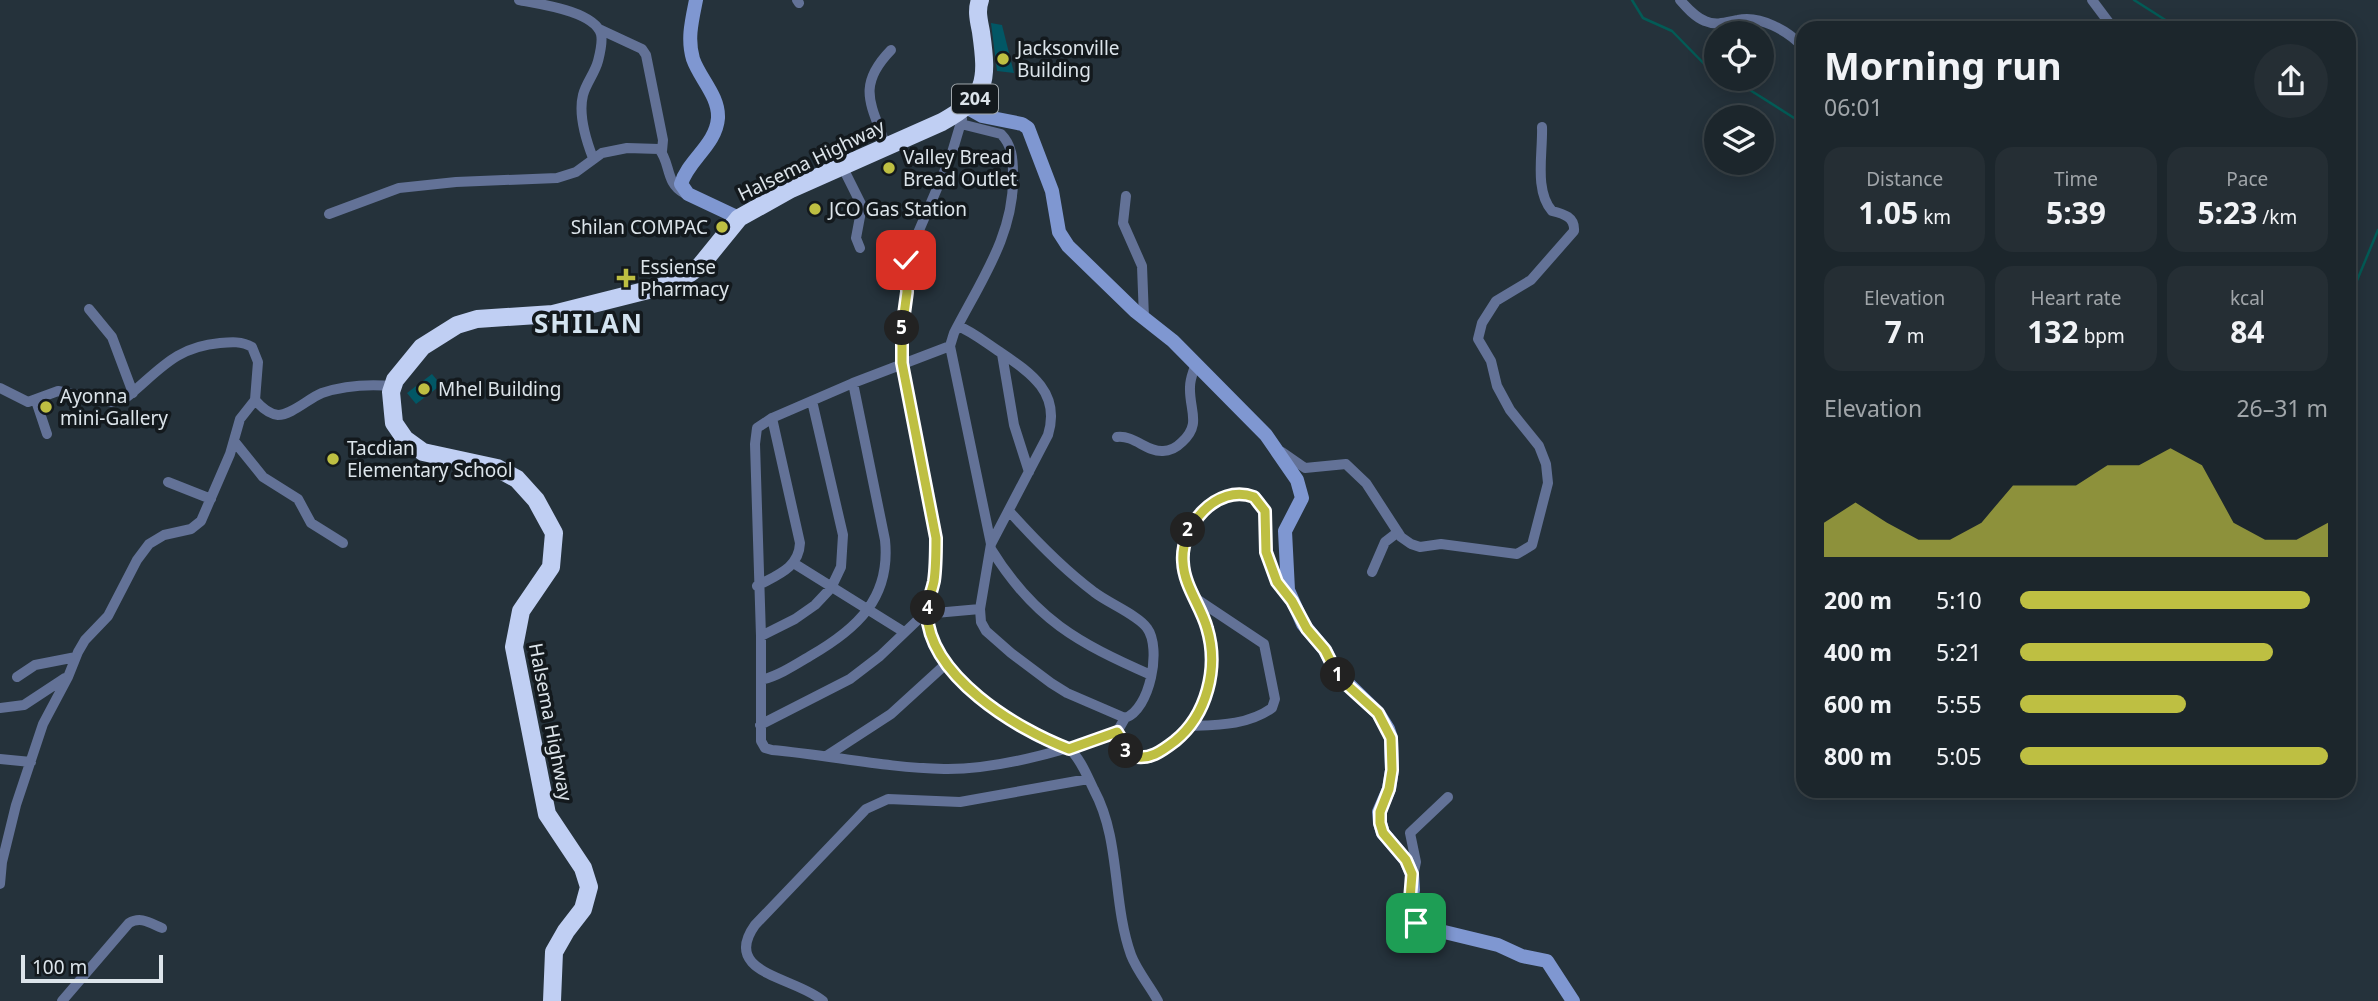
<!DOCTYPE html>
<html lang="en">
<head>
<meta charset="utf-8">
<style>
  body { margin:0; font-family:"Noto Sans",sans-serif; background:#252e34; color:#f1f3f6; height:100vh; display:flex; flex-direction:column; font-size:26px; white-space:nowrap }
  * { box-sizing:border-box; margin:0 }
  p { font-size:23px; color:#a0a5a9 }
  .icon { flex:none; width:38px; height:38px; fill:none; stroke:currentColor; stroke-width:2; stroke-linecap:round; stroke-linejoin:round }
  .map { position:relative; flex:1; overflow:hidden }
  .panel { position:absolute; left:1796px; top:21px; width:560px; height:777px; display:flex; flex-direction:column; background:#1c262c; border-radius:21px; box-shadow:0 4px 18px #0003,0 0 0 2px #3a4348 }
  .panel>* { flex:none }
  .fabs { position:absolute; left:1704px; top:21px; display:grid; gap:14px }
  .fabs a { display:grid; place-items:center; width:70px; height:70px; border-radius:50%; background:#1c262c; box-shadow:0 4px 18px #0003,0 0 0 2px #3a4348; font-size:35px }
  .scale { position:absolute; left:21px; bottom:18px; width:142px; box-sizing:border-box; padding-left:7px; border:4px solid #dce4ea; border-top:0; font-size:19px; line-height:24px; white-space:nowrap; color:#dce4ea; -webkit-text-stroke:5px #13191d; paint-order:stroke }
  .pin { position:absolute; display:grid; place-items:center; width:60px; height:60px; color:#fff; margin:-30px; border-radius:14px; box-shadow:0 4px 10px #0006 }
  .km { position:absolute; width:35px; height:35px; margin:-18px; border-radius:50%; background:#222; color:#fff; font-size:19px; line-height:35px; text-align:center }
  .round { display:grid; place-items:center; flex:none; width:74px; height:74px; border-radius:37px; background:#252e34 }
  .head { display:flex; align-items:center; justify-content:space-between; height:119px; padding:0 28px }
  h1 { font-size:38px; font-weight:700; line-height:52px }
  .figures { display:grid; grid-template-columns:repeat(3,1fr); gap:10px; height:119px; padding:7px 28px }
  .figures div { display:grid; align-content:center; border-radius:18px; background:#252e34; text-align:center }
  .figures b { font-size:30px; font-weight:700 }
  .figures small { font-size:19px; font-weight:400 }
  .figures p { font-size:19px }
  .chart { height:196px; padding:14px 28px }
  .chart p { display:flex; justify-content:space-between }
  .chart svg { width:100%; height:126px; margin-top:7px; fill:#bebf42; opacity:.7 }
  ul { padding:0 28px; list-style:none; font-size:23px }
  li { display:grid; grid-template-columns:112px 84px 1fr; align-items:center; height:52px }
  li i { height:18px; border-radius:9px; background:#bebf42 }
  .map>svg:first-child { display:block }
  .lines { fill:none; stroke-linecap:round; stroke-linejoin:round }
  .stream { stroke:#035b56; stroke-width:2.5 }
  .building { fill:#025765 }
  .street { stroke:#637297; stroke-width:10 }
  .secondary { stroke:#7f97d1; stroke-width:14 }
  .highway { stroke:#c0cff3; stroke-width:18 }
  .route-casing { stroke:#fff; stroke-width:14 }
  .route { stroke:#bebf42; stroke-width:9 }
  .poi-dot { fill:#bebf42; stroke:#13191d; stroke-width:2.5 }
  .labels { text-anchor:middle; stroke-width:7; stroke-linejoin:round; paint-order:stroke }
  .shield { fill:#13191d; stroke:#a0a7ac; stroke-width:2 }
  .shield-label { font-size:18px; font-weight:bold; fill:#dce4ea }
  .poi-label { font-size:19px; fill:#dce4ea; stroke:#13191d; text-anchor:start }
  .street-label { font-size:19px; fill:#dce4ea; stroke:#13191d }
  .district-label { font-size:26px; font-weight:bold; letter-spacing:2px; fill:#d3e3f0; stroke:#13191d }
</style>
</head>
<body>
<div class="map">
<svg width="2378" height="1001" viewBox="0 0 2378 1001">
  <rect width="100%" height="100%" fill="#25323b"/>
  <g class="lines">
    <path class="stream" d="M1632,0L1643,18L1672,31L1717,77
      M2134,0L2178,28
      M1718,79L1742,85L1802,123
      M2348,302L2378,230"/>
  </g>
  <path class="building" d="M991,23L1002,25L1014,73L997,71Z
    M432,374L441,385L416,404L407,393Z"/>
  <g class="lines">
    <path class="street" d="M519,0C539,4 594,11 601,34C603,42 600,53 598,61C595,73 586,83 583,95C578,115 586,140 593,158
      M797,0L799,3
      M1680,0C1687,8 1695,17 1705,21C1716,26 1727,22 1738,20C1760,15 1788,31 1802,46
      M2092,0L2113,28
      M599,29L642,49L646,55L663,140L662,151
      M962,119L951,156L905,263L907,292L902,329V363L936,538C936,552 936,566 934,580C932,592 926,605 928,617C936,673 992,712 1039,738C1048,742 1060,743 1069,749C1080,757 1088,778 1094,790C1121,840 1112,902 1131,955C1137,971 1150,986 1158,1001
      M961,124L1001,134C1012,145 1013,159 1013,174C1015,234 980,282 954,333L950,346L991,544L980,609L981,622L986,631L1011,653L1051,683L1067,693L1125,718C1150,710 1162,648 1147,628C1138,615 1108,603 1094,592C1063,569 1035,540 1009,511
      M886,146C871,104 856,86 891,50
      M842,166L862,206L856,238L860,248
      M1126,196L1123,223L1142,266L1144,318
      M329,214L399,188L456,182L557,178L576,172L602,153L627,148L659,149C671,163 665,183 684,193
      M89,309L112,337L133,393
      M958,326C973,332 986,343 1000,352C1031,373 1061,393 1048,435L991,544
      M950,346L853,383L772,418L757,428L755,444L761,636V741L765,748L772,750C829,755 887,768 944,769C998,770 1066,750 1117,732
      M1002,354L1014,425L1029,472
      M0,388L28,402L58,391L112,402L127,397C160,370 175,347 220,343C231,342 242,341 252,347L258,362L255,400C261,407 268,414 278,415C292,415 309,398 322,393C345,385 369,384 393,386
      M36,401L47,434
      M1117,437C1135,435 1146,452 1163,451C1170,451 1177,447 1182,442C1202,424 1189,410 1190,387C1190,379 1193,373 1195,366
      M234,441L263,477L298,499L311,523L343,543
      M1282,452L1305,468L1346,464L1366,483L1401,537L1411,544L1420,547L1441,544L1517,554L1532,545L1548,483L1546,464L1539,446L1510,410L1497,386L1491,361L1478,339L1482,323L1496,301L1531,280L1574,231C1575,217 1564,214 1552,211C1534,190 1543,153 1542,127
      M168,482L211,499
      M991,549C1034,619 1078,643 1151,675
      M795,564L904,632
      M1372,572L1385,542L1398,532
      M757,586C777,575 799,568 800,543L772,418
      M761,636L795,619L815,605L831,588L841,567L843,535L812,401
      M17,677L35,665L76,657
      M761,680C778,676 795,665 810,656C857,629 891,598 885,540L853,383
      M0,708L24,705L65,678
      M1125,718L1117,732C1129,779 1175,749 1192,724C1201,710 1208,695 1210,679C1212,663 1212,641 1206,626C1196,597 1177,572 1185,540C1190,518 1208,504 1228,497C1276,482 1261,526 1266,551C1270,569 1277,585 1289,599
      M760,725L850,679L880,656L924,614L980,609
      M1191,726C1219,725 1248,725 1272,708L1275,699L1264,644L1195,598
      M828,755L891,714L947,663
      M0,759L31,762
      M1413,876L1416,862L1410,833L1448,797
      M0,884L2,862L16,805L43,724L68,677L78,652L85,640L108,616L137,560L149,544L164,535L191,529L201,521L230,454L240,419L255,400
      M62,1001L129,923C141,916 150,923 162,928
      M823,1001C796,977 720,974 755,925L866,809L888,799L960,802L1088,779"/>
    <path class="secondary" d="M696,0C692,20 687,39 693,59C700,79 719,96 718,118C716,145 688,160 681,184L688,194L739,218
      M966,107L982,116L1022,124L1028,128L1052,191L1059,232L1068,246L1135,311L1173,341L1266,435L1297,480L1302,498L1285,531L1288,590L1303,624L1325,650L1336,672L1378,713L1388,729L1391,738L1392,770L1389,789L1379,812L1380,823L1383,833L1406,860L1412,874L1413,890L1409,906L1412,920L1436,930L1498,945L1522,956L1547,961L1573,1001"/>
    <path class="highway" d="M552,1001L554,952L566,931L583,909L589,887L583,868L547,814L514,647L521,611L551,567L554,533L536,500L517,479L497,468L423,452L405,439L394,423L393,413L391,392L395,380L422,347L457,325L477,319L553,314L676,283L700,266L739,218L791,189L942,122C987,97 988,82 981,32C979,21 976,11 980,0"/>
  </g>
  <g class="lines">
    <defs>
      <path id="route" d="M906,260L907,292L902,329V363L936,538C936,552 936,567 934,581C932,591 927,602 927,613C929,676 1016,729 1069,749L1117,732L1132,756C1149,761 1162,751 1175,741C1207,715 1219,668 1207,628C1201,606 1184,586 1183,562C1180,527 1216,483 1254,497L1265,511L1266,552L1277,582L1292,601L1307,629L1325,650L1336,672L1345,683L1378,713L1391,738L1392,770L1389,789L1380,812V823L1383,833L1406,860L1412,874L1409,912L1416,923"/>
    </defs>
    <use href="#route" class="route-casing"/>
    <use href="#route" class="route"/>
  </g>
  <g class="poi-dot">
    <circle cx="1003" cy="59" r="7"/>
    <circle cx="889" cy="168" r="7"/>
    <circle cx="815" cy="209" r="7"/>
    <circle cx="722" cy="227" r="7"/>
    <path d="M622.5 267.5h7v7h7v7h-7v7h-7v-7h-7v-7h7z"/>
    <circle cx="424" cy="389" r="7"/>
    <circle cx="46" cy="407" r="7"/>
    <circle cx="333" cy="459" r="7"/>
  </g>
  <g class="labels">
    <rect class="shield" x="952" y="84.5" width="46" height="29" rx="5"/>
    <g class="shield-label">
      <text x="975" y="105">204</text>
    </g>
    <g class="poi-label">
      <text x="1017" y="55">Jacksonville<tspan x="1017" dy="22">Building</tspan></text>
      <text x="903" y="164">Valley Bread<tspan x="903" dy="22">Bread Outlet</tspan></text>
      <text x="829" y="216">JCO Gas Station</text>
      <text x="708" y="234" text-anchor="end">Shilan COMPAC</text>
      <text x="640" y="274">Essiense<tspan x="640" dy="22">Pharmacy</tspan></text>
      <text x="438" y="396">Mhel Building</text>
      <text x="60" y="403">Ayonna<tspan x="60" dy="22">mini-Gallery</tspan></text>
      <text x="347" y="455">Tacdian<tspan x="347" dy="22">Elementary School</tspan></text>
    </g>
    <g class="street-label">
      <text transform="translate(811 160) rotate(-26)" y="7">Halsema Highway</text>
      <text transform="translate(551 722) rotate(79)" y="7">Halsema Highway</text>
    </g>
    <g class="district-label">
      <text x="589" y="333">SHILAN</text>
    </g>
  </g>
</svg>
<div class="fabs">
<a><svg class="icon" aria-label="locate" viewBox="0 0 24 24"><circle cx="12" cy="12" r="6"/><path d="M12 2v4M12 18v4M2 12h4M18 12h4"/></svg></a>
<a><svg class="icon" aria-label="layers" viewBox="0 0 24 24"><path d="M12 4l9 5-9 5-9-5zM3 14l9 5 9-5"/></svg></a>
</div>
<div class="scale">100 m</div>
<div class="pin" style="left:1416px;top:923px;background:#1e9e55"><svg class="icon" aria-label="arrive" viewBox="0 0 24 24"><path d="M6 21V4h12l-3 4 3 4H6"/></svg></div>
<div class="pin" style="left:906px;top:260px;background:#d93025"><svg class="icon" aria-label="check" viewBox="0 0 24 24"><path d="M5 12l5 5 9-10"/></svg></div>
<b class="km" style="left:1338px;top:675px">1</b>
<b class="km" style="left:1188px;top:530px">2</b>
<b class="km" style="left:1126px;top:751px">3</b>
<b class="km" style="left:928px;top:608px">4</b>
<b class="km" style="left:902px;top:328px">5</b>
<section class="panel">
<div class="head"><div><h1>Morning run</h1><p>06:01</p></div><a class="round"><svg class="icon" aria-label="share" viewBox="0 0 24 24"><path d="M12 15V3M7 8l5-5 5 5M5 13v7h14v-7"/></svg></a></div>
<div class="figures">
<div><p>Distance</p><b>1.05<small> km</small></b></div>
<div><p>Time</p><b>5:39</b></div>
<div><p>Pace</p><b>5:23<small> /km</small></b></div>
</div>
<div class="figures">
<div><p>Elevation</p><b>7<small> m</small></b></div>
<div><p>Heart rate</p><b>132<small> bpm</small></b></div>
<div><p>kcal</p><b>84</b></div>
</div>
<div class="chart"><p><span>Elevation</span>26–31 m</p>
<svg viewBox="0 0 160 44" preserveAspectRatio="none"><path d="M0 44V32L10 25L20 32L30 38L40 38L50 32L60 19L70 19L80 19L90 12L100 12L110 6L120 12L130 32L140 38L150 38L160 32V44z"/></svg>
</div>
<ul>
<li><b>200 m</b>5:10<i style="width:94%"></i></li>
<li><b>400 m</b>5:21<i style="width:82%"></i></li>
<li><b>600 m</b>5:55<i style="width:54%"></i></li>
<li><b>800 m</b>5:05<i style="width:100%"></i></li>
</ul>
</section>
</div>
</body>
</html>
